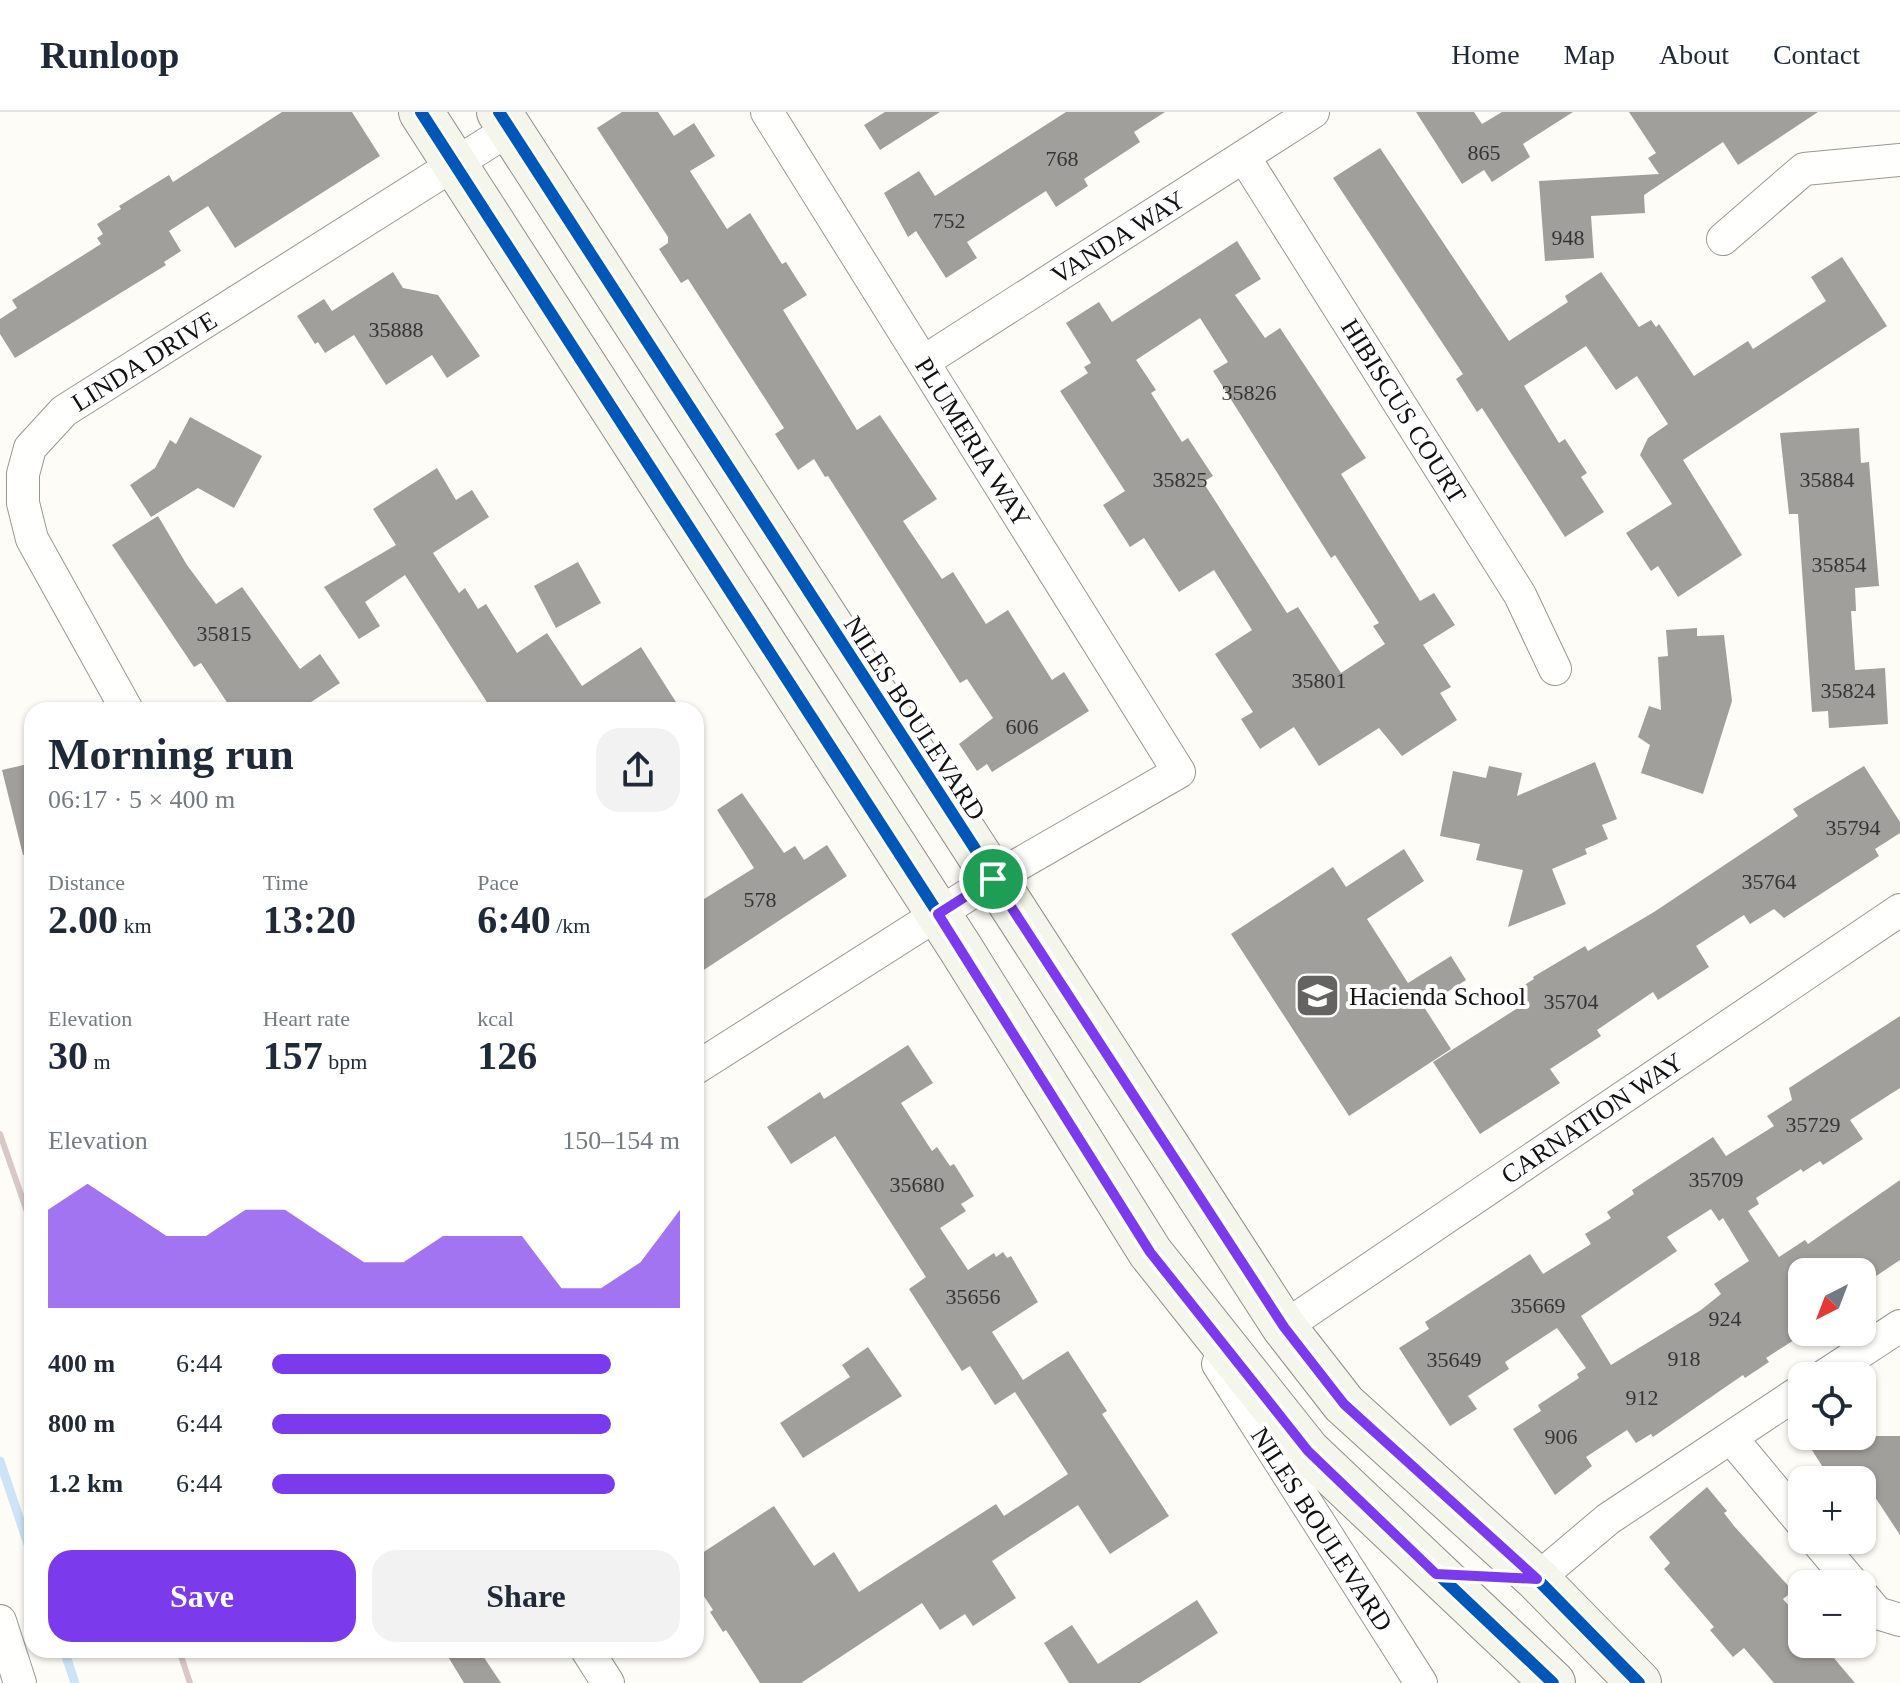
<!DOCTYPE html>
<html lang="en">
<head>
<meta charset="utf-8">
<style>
  body { margin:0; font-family:Georgia,serif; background:#f2f2f3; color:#1f2937; height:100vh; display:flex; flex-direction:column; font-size:30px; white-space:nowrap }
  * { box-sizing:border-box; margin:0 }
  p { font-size:26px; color:#747a83 }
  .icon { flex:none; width:44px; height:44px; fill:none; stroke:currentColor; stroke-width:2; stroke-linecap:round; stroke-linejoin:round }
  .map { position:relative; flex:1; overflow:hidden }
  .side { position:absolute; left:24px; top:590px; width:680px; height:956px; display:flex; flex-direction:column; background:#fff; border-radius:24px; box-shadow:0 2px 6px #0004 }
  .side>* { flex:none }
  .needle { width:52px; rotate:222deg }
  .buttons { position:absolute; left:1788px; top:1146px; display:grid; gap:16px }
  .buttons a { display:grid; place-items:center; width:88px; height:88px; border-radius:16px; background:#fff; box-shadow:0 2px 6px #0004; font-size:40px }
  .pin { position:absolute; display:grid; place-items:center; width:68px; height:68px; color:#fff; margin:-34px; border:4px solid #fff; border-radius:50%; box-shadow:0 2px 8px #0007 }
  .round { display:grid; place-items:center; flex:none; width:84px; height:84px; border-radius:24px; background:#f2f2f3 }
  .overview { display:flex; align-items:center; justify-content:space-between; height:136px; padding:0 24px }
  h1 { font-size:44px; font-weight:700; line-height:60px }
  .metrics { display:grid; grid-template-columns:repeat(3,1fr); gap:12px; height:136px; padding:8px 24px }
  .metrics div { display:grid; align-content:center }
  .metrics b { font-size:40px; font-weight:700 }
  .metrics small { font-size:22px; font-weight:400 }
  .metrics p { font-size:22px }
  .chart { height:224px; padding:16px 24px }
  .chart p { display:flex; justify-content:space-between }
  .chart svg { width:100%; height:144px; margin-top:8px; fill:#7c3aed; opacity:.7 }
  .primary-button { display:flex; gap:16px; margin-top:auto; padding:16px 24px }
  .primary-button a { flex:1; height:92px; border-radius:24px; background:#7c3aed; color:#fff; font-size:32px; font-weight:700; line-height:92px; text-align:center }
  .primary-button a+a { background:#f2f2f3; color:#1f2937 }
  ul { padding:0 24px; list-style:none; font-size:26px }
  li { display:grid; grid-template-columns:128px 96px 1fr; align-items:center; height:60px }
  li i { height:20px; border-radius:10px; background:#7c3aed }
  header { display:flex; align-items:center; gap:48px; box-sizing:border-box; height:112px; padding:0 40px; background:#fff; border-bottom:2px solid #e0e1e3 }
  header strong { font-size:38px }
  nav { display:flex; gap:44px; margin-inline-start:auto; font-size:28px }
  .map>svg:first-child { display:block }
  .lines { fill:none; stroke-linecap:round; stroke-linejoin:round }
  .stream { stroke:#cde3f6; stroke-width:9 }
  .building { fill:#a19f9c; fill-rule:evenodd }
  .minor-casing { stroke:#979795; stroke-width:34 }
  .secondary-casing { stroke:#8e8d8b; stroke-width:46 }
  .minor { stroke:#fffffe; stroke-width:32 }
  .secondary { stroke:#f5f6eb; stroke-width:44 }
  .rail { stroke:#d9c8c6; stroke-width:6 }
  .cycleway-casing { stroke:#fff; stroke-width:17 }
  .cycleway { stroke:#0057b8; stroke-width:12 }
  .route-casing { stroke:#fff; stroke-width:16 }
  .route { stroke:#7c3aed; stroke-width:10 }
  .labels { text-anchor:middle; stroke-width:8; stroke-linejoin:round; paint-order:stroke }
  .number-label { font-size:22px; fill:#353434 }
  .street-label { font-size:26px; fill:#111; stroke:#fff }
  .poi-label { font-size:26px; fill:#111; stroke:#fff; text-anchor:start }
</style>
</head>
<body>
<header>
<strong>Runloop</strong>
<nav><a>Home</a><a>Map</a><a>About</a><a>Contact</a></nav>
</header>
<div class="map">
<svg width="1900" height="1571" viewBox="0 0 1900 1571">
  <rect width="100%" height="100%" fill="#fdfcf7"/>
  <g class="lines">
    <path class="stream" d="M0,1349L32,1444
      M64,1538L75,1571"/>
  </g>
  <path class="building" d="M282,0H352L380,44L235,136L208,94L169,119L181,139L164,150L166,153L15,246L0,222V207L17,196L12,188L101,132L97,126L103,122L97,112L121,97L119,94L169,63L173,70Z
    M622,0H658L674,24L694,11L715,44L690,59L727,117L750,101L782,152L786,150L807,183L783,198L857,318L880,303L937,387L903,409L942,467L953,460L986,512L1008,498L1052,568L1064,560L1089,599L992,660L987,652L977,659L959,632L993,606L967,567L960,571L828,364L825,365L814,347L798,358L775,322L784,316L688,167L681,171L659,137L668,131V125L597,16Z
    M885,0H940L880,38L864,13Z
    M1066,0H1165L1134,20L1140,30L1084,67L1088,74L1056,95L1046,79L967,130L977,146L946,166L916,119L908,125L884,81L919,59L935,84Z
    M1416,0H1474L1482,12L1502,0H1573L1523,32L1530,45L1492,70L1484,58L1462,72Z
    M1629,0H1818L1738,53L1723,30L1644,83L1645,101L1591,104L1594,146L1545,149L1539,69L1659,62L1648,46L1656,41Z
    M1380,36L1509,229L1568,190L1565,184L1601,160L1639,215L1651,208L1656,215L1659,212L1694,264L1748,229L1753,237L1826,189L1811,165L1842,145L1887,214L1683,348L1742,443L1678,485L1658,454L1651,459L1626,421L1672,392L1640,343L1648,326L1668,312L1637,264L1616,278L1586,234L1524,274L1559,331L1565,327L1587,361L1581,365L1604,400L1565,425L1482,296L1477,300L1456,267L1463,262L1333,66Z
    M1237,129L1261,167L1235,183L1265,226L1280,216L1366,346L1341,362L1420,489L1434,481L1455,513L1423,533L1451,575L1440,581L1457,608L1402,644L1379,616L1319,654L1294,615L1260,637L1241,607L1253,600L1215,542L1252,518L1214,458L1179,480L1144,426L1130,435L1103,393L1125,379L1060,279L1088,261L1084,255L1091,251L1066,211L1099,190L1112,210ZM1200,206L1228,250L1213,259L1331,446L1335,443L1379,511L1373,514L1385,532L1341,561L1298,495L1287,501L1203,370L1213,364L1188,326L1182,330L1151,281L1156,278L1136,248Z
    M393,160L403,176L438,183L480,244L447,266L432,243L386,273L354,223L325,241L318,230L315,232L297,204L324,187L332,199Z
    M190,305L262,344L234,396L198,376L151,405L130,373L155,356L170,328L176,332Z
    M1859,316L1861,351L1869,350L1879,474L1855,476L1856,499H1851L1855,558L1885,556L1888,612L1829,616L1828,599L1812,600L1798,402H1789L1780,321Z
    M437,356L456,388L472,378L489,405L433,441L459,481L465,476L478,497L486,492L517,541L547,521L582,574L641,535L681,598H492L405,463L365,490L380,514L359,527L324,475L396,433L373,397Z
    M158,404L187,453L216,492L242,475L300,557L320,542L340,571L299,598H232L201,551L194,555L112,433Z
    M578,450L601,491L556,516L534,474Z
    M1697,516V524L1724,523L1732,589L1703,682L1641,661L1650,633L1638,625L1649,594L1661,598L1658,545L1668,544L1666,518Z
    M1595,650L1617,707L1602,713L1608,727L1585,737L1587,742L1552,757L1566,792L1508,815L1523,758L1476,748L1480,732L1440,724L1453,659L1486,666L1489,654L1522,661L1517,684Z
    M32,651V742L23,743L2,658Z
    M1864,654L1900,710V721L1875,737L1879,744L1784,806L1774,797L1750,812L1744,803L1696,834L1709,855L1658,888L1653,880L1597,918L1601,924L1550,957L1560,971L1480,1022L1433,950L1524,892L1515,879L1534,867L1533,865L1585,834L1588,839L1654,800L1798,704L1793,697Z
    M742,681L784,741L795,734L804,748L827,733L847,764L696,863V792L754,756L717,698Z
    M1404,737L1424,769L1367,807L1408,871L1451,844L1466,868L1424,895L1451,937L1349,1004L1231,822L1333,755L1346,775Z
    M1900,904V976L1850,1008L1863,1027L1823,1053L1820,1049L1803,1060L1801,1057L1756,1086L1759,1092L1748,1099L1779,1145L1805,1128L1808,1132L1900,1068V1148L1876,1164L1872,1160H1802V1223L1766,1246L1769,1250L1745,1266L1743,1263L1653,1325L1651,1322L1636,1331L1627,1318L1586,1345L1592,1354L1555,1383L1513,1317L1541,1299L1538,1293L1579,1266L1577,1262L1586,1256L1557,1216L1505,1250L1509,1257L1468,1284L1477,1297L1450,1314L1399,1236L1429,1217L1425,1210L1530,1142L1543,1162L1591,1132L1585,1122L1611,1106L1607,1100L1634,1082L1632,1078L1713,1025L1726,1044L1774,1014L1767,1004L1792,988L1789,976ZM1711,1097L1719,1109L1723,1106L1749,1149L1714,1172L1721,1182L1701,1198L1611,1253L1581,1204L1677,1139L1667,1125Z
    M908,933L933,971L901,991L932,1039L937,1035L950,1054L954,1052L974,1084L961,1092L966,1099L940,1116L968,1158L994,1141L996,1145L1003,1140L1007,1146L1011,1144L1038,1190L992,1220L1023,1268L1068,1239L1107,1299L1102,1302L1169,1404L1110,1442L1078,1393L992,1449L1016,1486L973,1514L965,1502L940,1518L922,1491L801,1571H760L726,1518L723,1520L710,1500L713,1498L696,1472V1445L774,1394L814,1454L834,1440L859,1480L996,1392L1004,1404L1068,1362L1015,1280L995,1293L970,1254L962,1259L909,1177L926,1165L835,1024L791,1052L767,1015L820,980L824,987Z
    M868,1235L902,1284L803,1346L780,1311L850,1265L842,1253Z
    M1828,1324H1900V1423L1873,1382L1862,1389V1368H1831L1810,1335Z
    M1707,1375L1727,1399L1724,1401L1734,1414L1793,1479L1783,1487L1802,1509V1532H1822L1855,1571H1774L1744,1536L1733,1545L1710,1518L1714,1515L1664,1457L1670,1451L1649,1425Z
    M1197,1488L1218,1521L1140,1571H1069L1044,1531L1072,1513L1098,1552Z
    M444,1538H479L501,1571H464Z"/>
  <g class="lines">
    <defs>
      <path id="minor" d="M1244,45L1520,483L1555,557
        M1723,127L1804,57L1900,48
        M923,250L1313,0
        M127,598L32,427L23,391V362L30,336L64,299L510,17
        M696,956L993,767L1179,660L767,0
        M1284,1215L1900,798
        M1218,1252L1421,1571
        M1824,1264L1900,1214
        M1732,1327L1802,1411
        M1816,1428L1853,1472
        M1537,1467L1608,1407L1802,1278
        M1862,1483L1877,1501L1900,1508
        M0,1509L20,1571
        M587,1538L608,1571"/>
      <path id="secondary" d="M421,0L961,837L1150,1140L1308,1339L1553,1571
        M499,0L1284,1215L1344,1292L1537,1467L1639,1571"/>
    </defs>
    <use href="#minor" class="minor-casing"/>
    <use href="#secondary" class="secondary-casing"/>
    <use href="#minor" class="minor"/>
    <use href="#secondary" class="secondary"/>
    <path class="rail" d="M0,1022L32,1114
      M179,1538L190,1571"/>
    <defs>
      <path id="cycleway" d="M421,0L961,837L1150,1140L1308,1339L1553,1571
        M499,0L1284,1215L1344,1292L1537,1467L1639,1571"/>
    </defs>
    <use href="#cycleway" class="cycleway-casing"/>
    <use href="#cycleway" class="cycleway"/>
  </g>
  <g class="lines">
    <defs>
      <path id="route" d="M993,767L1284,1215L1344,1292L1537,1467L1436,1462L1308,1339L1150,1140L938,802Z"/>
    </defs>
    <use href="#route" class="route-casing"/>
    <use href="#route" class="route"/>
  </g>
  <defs>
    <symbol id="school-square" viewBox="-11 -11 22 22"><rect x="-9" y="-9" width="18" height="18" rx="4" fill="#646362" stroke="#fff"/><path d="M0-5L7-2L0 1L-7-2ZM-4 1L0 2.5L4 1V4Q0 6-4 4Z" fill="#fff"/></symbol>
  </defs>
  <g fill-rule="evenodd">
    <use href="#school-square" x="1292" y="858" width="51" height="51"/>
  </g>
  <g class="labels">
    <g class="number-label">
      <text x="1484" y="48">865</text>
      <text x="1062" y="54">768</text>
      <text x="949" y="116">752</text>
      <text x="1568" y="133">948</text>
      <text x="396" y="225">35888</text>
      <text x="1249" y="288">35826</text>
      <text x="1180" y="375">35825</text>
      <text x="1827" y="375">35884</text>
      <text x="1839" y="460">35854</text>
      <text x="224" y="529">35815</text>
      <text x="1319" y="576">35801</text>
      <text x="1848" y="586">35824</text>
      <text x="1022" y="622">606</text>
      <text x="1853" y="723">35794</text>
      <text x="1769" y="777">35764</text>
      <text x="760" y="795">578</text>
      <text x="1571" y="897">35704</text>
      <text x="1813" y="1020">35729</text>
      <text x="1716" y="1075">35709</text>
      <text x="917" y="1080">35680</text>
      <text x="973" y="1192">35656</text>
      <text x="1538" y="1201">35669</text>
      <text x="1725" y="1214">924</text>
      <text x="1684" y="1254">918</text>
      <text x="1454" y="1255">35649</text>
      <text x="1642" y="1293">912</text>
      <text x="1561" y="1332">906</text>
    </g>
    <g class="street-label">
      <text transform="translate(1118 125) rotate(-32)" y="9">VANDA WAY</text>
      <text transform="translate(144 249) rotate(-32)" y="9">LINDA DRIVE</text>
      <text transform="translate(1404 299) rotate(58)" y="9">HIBISCUS COURT</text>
      <text transform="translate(973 330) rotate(58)" y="9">PLUMERIA WAY</text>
      <text transform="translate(915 606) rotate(57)" y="9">NILES BOULEVARD</text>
      <text transform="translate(1592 1006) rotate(-34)" y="9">CARNATION WAY</text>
      <text transform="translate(1322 1417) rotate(57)" y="9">NILES BOULEVARD</text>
    </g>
    <g class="poi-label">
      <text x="1349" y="893">Hacienda School</text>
    </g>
  </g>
</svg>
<div class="buttons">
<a><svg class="needle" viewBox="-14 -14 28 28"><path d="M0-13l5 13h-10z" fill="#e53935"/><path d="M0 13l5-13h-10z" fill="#747a83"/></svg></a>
<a><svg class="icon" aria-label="locate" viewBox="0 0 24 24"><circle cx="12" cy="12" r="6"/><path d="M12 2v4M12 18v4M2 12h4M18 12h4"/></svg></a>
<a>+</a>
<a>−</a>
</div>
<div class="pin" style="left:993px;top:767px;background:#1e9e55"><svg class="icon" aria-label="arrive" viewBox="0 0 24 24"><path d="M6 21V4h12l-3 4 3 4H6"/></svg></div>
<section class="side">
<div class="overview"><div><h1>Morning run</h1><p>06:17 · 5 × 400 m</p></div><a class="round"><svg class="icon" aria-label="share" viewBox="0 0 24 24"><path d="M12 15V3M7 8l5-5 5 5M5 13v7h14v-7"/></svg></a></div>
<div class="metrics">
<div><p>Distance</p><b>2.00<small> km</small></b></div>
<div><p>Time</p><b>13:20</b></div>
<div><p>Pace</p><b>6:40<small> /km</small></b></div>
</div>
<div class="metrics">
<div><p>Elevation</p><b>30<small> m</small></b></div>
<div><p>Heart rate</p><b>157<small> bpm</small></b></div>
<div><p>kcal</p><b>126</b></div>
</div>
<div class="chart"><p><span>Elevation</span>150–154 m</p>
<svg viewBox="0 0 160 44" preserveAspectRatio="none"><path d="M0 44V14L10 6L20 14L30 22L40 22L50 14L60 14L70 22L80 30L90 30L100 22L110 22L120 22L130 38L140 38L150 30L160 14V44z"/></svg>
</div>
<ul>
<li><b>400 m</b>6:44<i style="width:83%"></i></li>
<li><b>800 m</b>6:44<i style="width:83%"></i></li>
<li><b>1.2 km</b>6:44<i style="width:84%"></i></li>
</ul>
<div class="primary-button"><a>Save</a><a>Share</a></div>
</section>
</div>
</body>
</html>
